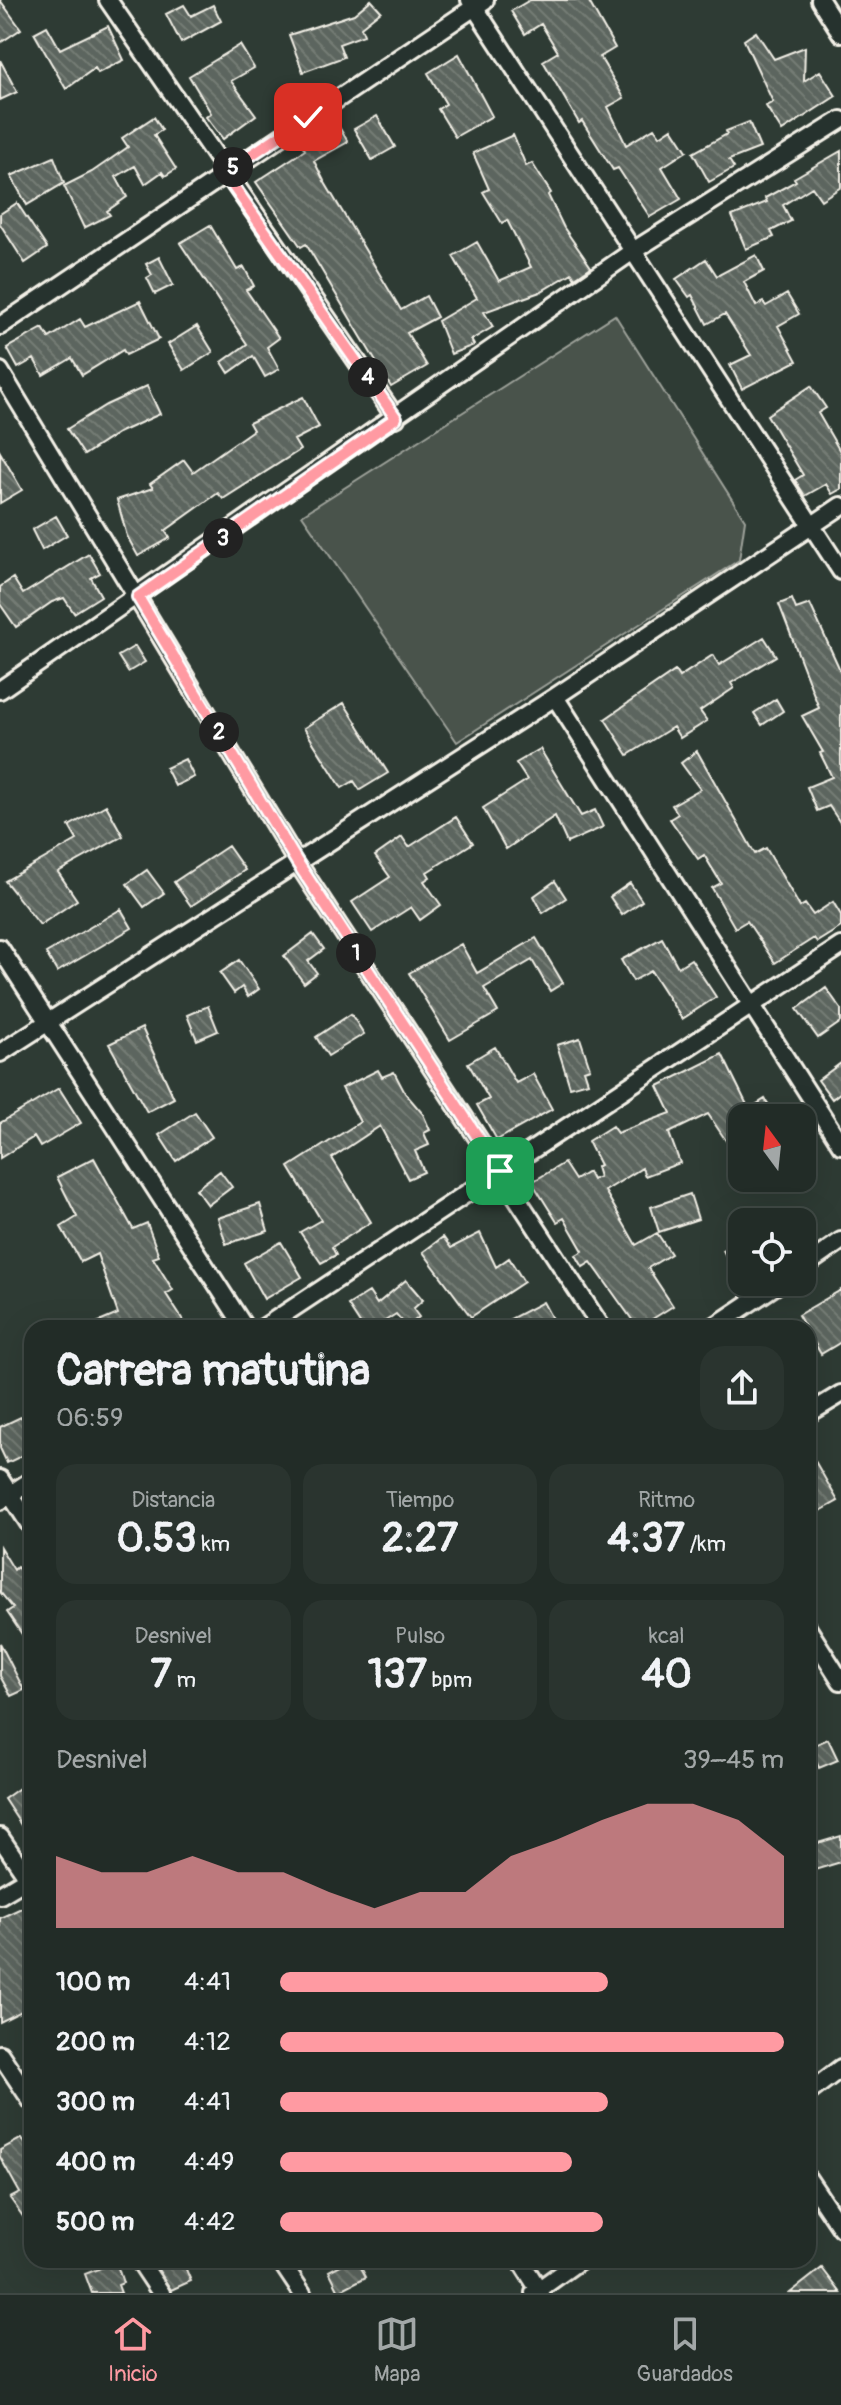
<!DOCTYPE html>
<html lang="es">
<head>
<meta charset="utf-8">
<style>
  body { margin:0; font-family:Pangolin,sans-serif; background:#2a342f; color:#f1f3f6; height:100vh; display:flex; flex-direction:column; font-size:30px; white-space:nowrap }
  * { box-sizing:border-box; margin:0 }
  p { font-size:26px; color:#a2a7a7 }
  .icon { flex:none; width:44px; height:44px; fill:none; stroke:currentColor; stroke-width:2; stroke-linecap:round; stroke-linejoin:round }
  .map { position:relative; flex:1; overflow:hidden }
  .details { position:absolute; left:24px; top:1320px; width:792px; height:948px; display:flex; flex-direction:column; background:#222c27; border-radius:24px; box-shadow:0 8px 32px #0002,0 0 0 2px #3f4844 }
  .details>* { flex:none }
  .needle { width:52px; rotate:345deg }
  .buttons { position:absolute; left:728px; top:1104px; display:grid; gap:16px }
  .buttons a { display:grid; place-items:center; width:88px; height:88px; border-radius:16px; background:#222c27; box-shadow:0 8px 32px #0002,0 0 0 2px #3f4844; font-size:40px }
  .pin { position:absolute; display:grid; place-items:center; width:68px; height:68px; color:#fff; margin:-34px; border-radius:16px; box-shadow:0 4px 12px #0006 }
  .km { position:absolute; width:40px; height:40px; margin:-20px; border-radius:50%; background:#222; color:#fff; font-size:22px; line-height:40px; text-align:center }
  .round { display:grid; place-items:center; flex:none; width:84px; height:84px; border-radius:24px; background:#2a342f }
  .head { display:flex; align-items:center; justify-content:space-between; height:136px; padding:0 32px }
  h1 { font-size:44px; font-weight:700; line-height:60px }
  .figures { display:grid; grid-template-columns:repeat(3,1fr); gap:12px; height:136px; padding:8px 32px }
  .figures div { display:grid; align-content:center; border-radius:20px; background:#2a342f; text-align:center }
  .figures b { font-size:40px; font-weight:700 }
  .figures small { font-size:22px; font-weight:400 }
  .figures p { font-size:22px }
  .chart { height:224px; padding:16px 32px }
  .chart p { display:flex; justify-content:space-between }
  .chart svg { width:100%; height:144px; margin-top:8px; fill:#ff9aa2; opacity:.7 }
  ul { padding:0 32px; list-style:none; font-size:26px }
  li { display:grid; grid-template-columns:128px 96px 1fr; align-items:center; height:60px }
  li i { height:20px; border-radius:10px; background:#ff9aa2 }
  .dock { display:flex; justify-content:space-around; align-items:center; height:112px; border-top:2px solid #3f4844; background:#222c27; font-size:22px; color:#a2a7a7 }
  .dock a { display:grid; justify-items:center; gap:4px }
  .dock .current { color:#ff9aa2 }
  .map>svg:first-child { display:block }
  .pitch { fill:#48524c; stroke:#9ea29a; stroke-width:2 }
  .building { fill:url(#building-back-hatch); stroke:#f4f1e8; stroke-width:2 }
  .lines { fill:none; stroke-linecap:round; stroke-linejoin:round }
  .minor-casing { stroke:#f4f1e8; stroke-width:22 }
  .minor { stroke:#26332d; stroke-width:16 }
  .route-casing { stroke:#fff; stroke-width:16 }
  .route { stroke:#ff9aa2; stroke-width:10 }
</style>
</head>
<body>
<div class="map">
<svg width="841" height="2293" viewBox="0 0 841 2293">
  <defs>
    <pattern id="building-back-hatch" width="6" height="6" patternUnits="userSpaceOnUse" patternTransform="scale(2)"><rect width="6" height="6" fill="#5c655e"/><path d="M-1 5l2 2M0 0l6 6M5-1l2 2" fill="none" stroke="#747c75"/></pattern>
  </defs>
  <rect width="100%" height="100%" fill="#2e3b34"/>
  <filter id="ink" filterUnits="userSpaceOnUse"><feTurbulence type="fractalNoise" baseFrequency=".0125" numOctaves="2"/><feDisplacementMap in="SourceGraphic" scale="16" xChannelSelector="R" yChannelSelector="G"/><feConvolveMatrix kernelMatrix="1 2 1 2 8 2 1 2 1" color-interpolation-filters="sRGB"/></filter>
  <g filter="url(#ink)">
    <path class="pitch" d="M615,315L745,520L739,560L457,742L302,515Z"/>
    <path class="building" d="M0,0L21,29L0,43Z
      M371,0L381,11L361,27L364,35L339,44L344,57L303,72L289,35L354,14Z
      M530,0H588L615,48L600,57L624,98L608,107L626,145L654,128L660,136L672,128L687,151L662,167L681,199L650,217L618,168L613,170L582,121L579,123L543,61L558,52L541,24L525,34L511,11Z
      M184,5L191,16L213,5L221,21L181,43L166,14Z
      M47,26L60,49L108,26L124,60L98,73L95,68L66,89L34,33Z
      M756,32L774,59L805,47L804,81L820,71L836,96L782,131L766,106L773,102L744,40Z
      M240,45L254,68L231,81L256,115L223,139L206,117L211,113L189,76Z
      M459,54L492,116L455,137L438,109L446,104L428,73Z
      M0,60L17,92L0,100Z
      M377,116L395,147L372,160L354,129Z
      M154,117L162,130L154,135L176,169L165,176L162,172L145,184L135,166L116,177L127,197L107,211L110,215L84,228L64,186L92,172L128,147L122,138Z
      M333,117L348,142L314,161L324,181L401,310L426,296L437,317L407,333L427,366L391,387L306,244L301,247L256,182L305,150L299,138Z
      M749,122L760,148L729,160L734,168L709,182L693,153L727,134L726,131Z
      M513,135L526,166L532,163L551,193L548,195L564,228L591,267L575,278L572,273L540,292L484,312L493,327L471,340L474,345L451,354L438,321L477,298L453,256L477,242L499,281L531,267L507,220L502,223L483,192L489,189L473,153Z
      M841,151V187L821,200L812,187L783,205L791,221L771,231L774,237L746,249L732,216L767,202L765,198L796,181L794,178Z
      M54,157L64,183L27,205L11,176Z
      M17,203L47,248L25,263L0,224V214Z
      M210,225L237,270L244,267L254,286L246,290L279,338L267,347L279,369L265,377L253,356L229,373L222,362L247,344L180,243Z
      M756,255L764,271L744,282L756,306L763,302L766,306L787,294L799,314L778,326L797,361L742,389L730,365L751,355L725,314L707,324L692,295L689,297L676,279L706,259L717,276Z
      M159,257L173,285L155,294L147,278L152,275L146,264Z
      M140,301L159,339L126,355L123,350L82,375L72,358L43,375L34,359L18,368L7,348L43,328L49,338L80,319L85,327Z
      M197,326L213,352L184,370L168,344Z
      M147,386L160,414L118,433L84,455L67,429L106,405Z
      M811,386L826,408L818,413L841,453V489L832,494L826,484L805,496L795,480L803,475L767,415Z
      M303,397L319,427L294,440L300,450L223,499L218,493L165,531L170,538L138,556L127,536L117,500L153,488L150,484L184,460L193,472L253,430L249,423Z
      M0,452L22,490L0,503Z
      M56,516L67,535L42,550L32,530Z
      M89,554L100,573L91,578L101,596L74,613L64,598L52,602L16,627L0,604V587L13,578L23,594Z
      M792,599L796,609L810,604L841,672V824L829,806L817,811L807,787L832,777L820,753L823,752L802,716L819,708L779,604Z
      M764,637L776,656L731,683L734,688L700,711L707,721L680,738L673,727L628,755L605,719L675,671L679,677L713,655L719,665Z
      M135,646L145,662L128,672L118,656Z
      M776,699L783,711L762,725L754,713Z
      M344,703L388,773L360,790L354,781L342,788L304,728Z
      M540,749L581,816L595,810L603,827L567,843L555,816L506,849L483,808L527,780L516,763Z
      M697,751L755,854L766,848L800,907L805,904L813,915L833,902L841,915V927L817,942L814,938L775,963L747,921L735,928L712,888L721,883L704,855L698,859L670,819L678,814L672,805L700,789L681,763Z
      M185,759L194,777L175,786L166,768Z
      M106,805L123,836L58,872L77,900L40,925L5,881L77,840L69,826Z
      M456,817L473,843L427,872L430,877L424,881L441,905L420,920L411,907L372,932L352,902L390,877L375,856L402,837L409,847Z
      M228,846L245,870L191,906L174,882Z
      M147,870L164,893L144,907L127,884Z
      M555,881L566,898L543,913L534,896Z
      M630,883L642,901L622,915L610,897Z
      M121,909L132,928L57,972L46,953Z
      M313,934L324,949L308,961L317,973L304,983L284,956Z
      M536,938L563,983L550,991L532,960L484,988L498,1012L450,1040L409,973L461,944L477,973Z
      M662,938L678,967L691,959L716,997L682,1019L651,971L633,981L621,960Z
      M239,960L259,989L248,997L242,987L234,993L220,973Z
      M826,988L841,1009V1022L818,1038L797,1009Z
      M208,1006L218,1031L197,1040L187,1015Z
      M351,1014L364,1034L328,1056L316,1037Z
      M142,1028L174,1098L147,1112L109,1044Z
      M580,1038L590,1068L584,1070L588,1082L570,1087L557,1045Z
      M495,1047L516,1083L533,1074L552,1109L497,1140L477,1105L489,1099L468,1063Z
      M722,1054L749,1109L765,1099L777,1118H742V1146L733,1151L708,1114L669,1133L680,1163L645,1176L642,1168L605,1191L636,1245L657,1233L671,1254L648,1268L673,1306L638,1328L591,1262L583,1267L576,1255L583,1251L564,1218L557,1222L532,1182L564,1163L575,1180L588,1172L592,1180L599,1177L596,1167L600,1165L588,1141L612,1126L617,1133L671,1113L658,1086Z
      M841,1063V1092L832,1099L818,1080Z
      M378,1070L382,1077L394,1072L405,1093L423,1114L430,1130L424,1133L429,1145L415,1151L424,1172L408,1179L380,1126L332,1158L371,1222L332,1247L336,1255L321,1263L300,1232L321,1220L289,1167L360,1122L342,1088Z
      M59,1088L81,1123L40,1147L34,1137L0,1158V1123Z
      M195,1112L212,1137L176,1161L159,1135Z
      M94,1158L133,1229L147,1223L159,1256L153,1258L173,1290L166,1294L188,1328H85L118,1314L97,1254L81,1262L61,1227L77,1217L57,1177Z
      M220,1171L232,1187L208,1205L196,1189Z
      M690,1194L698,1219L659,1232L651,1207Z
      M260,1204L268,1231L226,1244L218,1218Z
      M480,1233L496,1267L509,1258L524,1282L471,1317L423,1252L443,1237L451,1248Z
      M742,1241V1288L723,1250Z
      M281,1242L302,1277L264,1299L244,1263Z
      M406,1280L423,1300L413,1309L419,1317L407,1327L396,1314L374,1328H363L348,1305L369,1292L377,1304Z
      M841,1290V1342L821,1354L798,1315Z
      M543,1302L557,1328H493Z
      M27,1414L32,1425V1451L7,1463L0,1448V1427Z
      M808,1449L838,1501L813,1515L808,1507Z
      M0,1547L14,1570L17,1567L32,1585V1590L23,1598L32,1612V1649L7,1612L13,1608L0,1592Z
      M0,1643L24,1690L11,1696L0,1676Z
      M828,1739L838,1760L819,1768L810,1747Z
      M32,1779V1842L4,1799Z
      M841,1836V1862L808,1872V1846Z
      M32,1903V2006L0,2022V1918Z
      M22,2138L32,2156V2229L10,2198L20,2193L0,2157V2150Z
      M152,2260H182L191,2281L171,2290Z
      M350,2260H357L366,2277L339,2291L329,2271Z
      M116,2262L123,2283L118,2285L121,2293H92L85,2274Z
      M822,2268L841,2293H790Z"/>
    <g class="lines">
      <defs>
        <path id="minor" d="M108,0L396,418
          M470,0L841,571
          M820,0L841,33
          M0,326L485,0
          M0,371L297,862L602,1328
          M0,690L633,251L841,120
          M555,697L841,1145
          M0,948L245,1328
          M0,1053L555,697L841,506
          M802,1268L841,1241
          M263,1328L841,946
          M712,1328L781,1282
          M808,1414L841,1394
          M0,1479L32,1528
          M0,1501L32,1480
          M808,1629L841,1681
          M0,1837L32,1884
          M0,1895L32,1876
          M0,2054L32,2102
          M808,2093L841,2068
          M808,2179L841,2228
          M139,2260L161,2293
          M280,2260L302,2293
          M520,2260L541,2293
          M534,2293L580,2260"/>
      </defs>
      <use href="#minor" class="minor-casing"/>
      <use href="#minor" class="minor"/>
    </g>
  </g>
  <g class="lines" filter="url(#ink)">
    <defs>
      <path id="route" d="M308,117L224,173L396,418L138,597L297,862L500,1171"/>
    </defs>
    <use href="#route" class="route-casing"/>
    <use href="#route" class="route"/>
  </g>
</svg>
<div class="buttons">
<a><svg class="needle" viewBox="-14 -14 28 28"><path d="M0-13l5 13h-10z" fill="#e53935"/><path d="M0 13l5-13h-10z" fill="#a2a7a7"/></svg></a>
<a><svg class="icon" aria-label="locate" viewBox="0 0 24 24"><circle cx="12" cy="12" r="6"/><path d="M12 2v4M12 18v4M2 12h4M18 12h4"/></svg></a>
</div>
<div class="pin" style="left:500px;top:1171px;background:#1e9e55"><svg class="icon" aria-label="arrive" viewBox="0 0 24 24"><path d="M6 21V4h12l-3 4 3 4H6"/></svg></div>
<div class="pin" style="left:308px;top:117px;background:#d93025"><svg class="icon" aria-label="check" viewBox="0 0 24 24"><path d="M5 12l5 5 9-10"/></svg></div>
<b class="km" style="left:356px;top:953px">1</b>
<b class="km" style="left:219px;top:732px">2</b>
<b class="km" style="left:223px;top:538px">3</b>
<b class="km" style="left:368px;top:377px">4</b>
<b class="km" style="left:233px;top:167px">5</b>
<section class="details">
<div class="head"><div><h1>Carrera matutina</h1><p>06:59</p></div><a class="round"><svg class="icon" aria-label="share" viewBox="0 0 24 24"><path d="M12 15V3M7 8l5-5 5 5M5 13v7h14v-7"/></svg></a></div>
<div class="figures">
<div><p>Distancia</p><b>0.53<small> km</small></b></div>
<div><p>Tiempo</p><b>2:27</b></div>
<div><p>Ritmo</p><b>4:37<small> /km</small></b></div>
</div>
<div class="figures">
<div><p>Desnivel</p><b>7<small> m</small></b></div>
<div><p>Pulso</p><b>137<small> bpm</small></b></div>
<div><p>kcal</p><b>40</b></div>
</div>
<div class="chart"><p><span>Desnivel</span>39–45 m</p>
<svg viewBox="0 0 160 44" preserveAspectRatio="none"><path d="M0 44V22L10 27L20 27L30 22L40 27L50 27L60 33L70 38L80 33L90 33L100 22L110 17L120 11L130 6L140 6L150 11L160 22V44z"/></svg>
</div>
<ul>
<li><b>100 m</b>4:41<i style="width:65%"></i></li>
<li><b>200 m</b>4:12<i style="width:100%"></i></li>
<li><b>300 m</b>4:41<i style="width:65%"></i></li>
<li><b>400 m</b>4:49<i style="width:58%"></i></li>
<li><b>500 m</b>4:42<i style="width:64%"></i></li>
</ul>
</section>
</div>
<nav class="dock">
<a class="current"><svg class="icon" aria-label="home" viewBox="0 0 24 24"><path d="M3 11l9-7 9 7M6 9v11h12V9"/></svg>Inicio</a>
<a><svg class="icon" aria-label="map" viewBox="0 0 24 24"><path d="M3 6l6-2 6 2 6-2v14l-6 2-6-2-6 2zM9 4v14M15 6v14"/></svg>Mapa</a>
<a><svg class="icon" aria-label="saved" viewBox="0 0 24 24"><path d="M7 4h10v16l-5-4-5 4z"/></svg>Guardados</a>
</nav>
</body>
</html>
